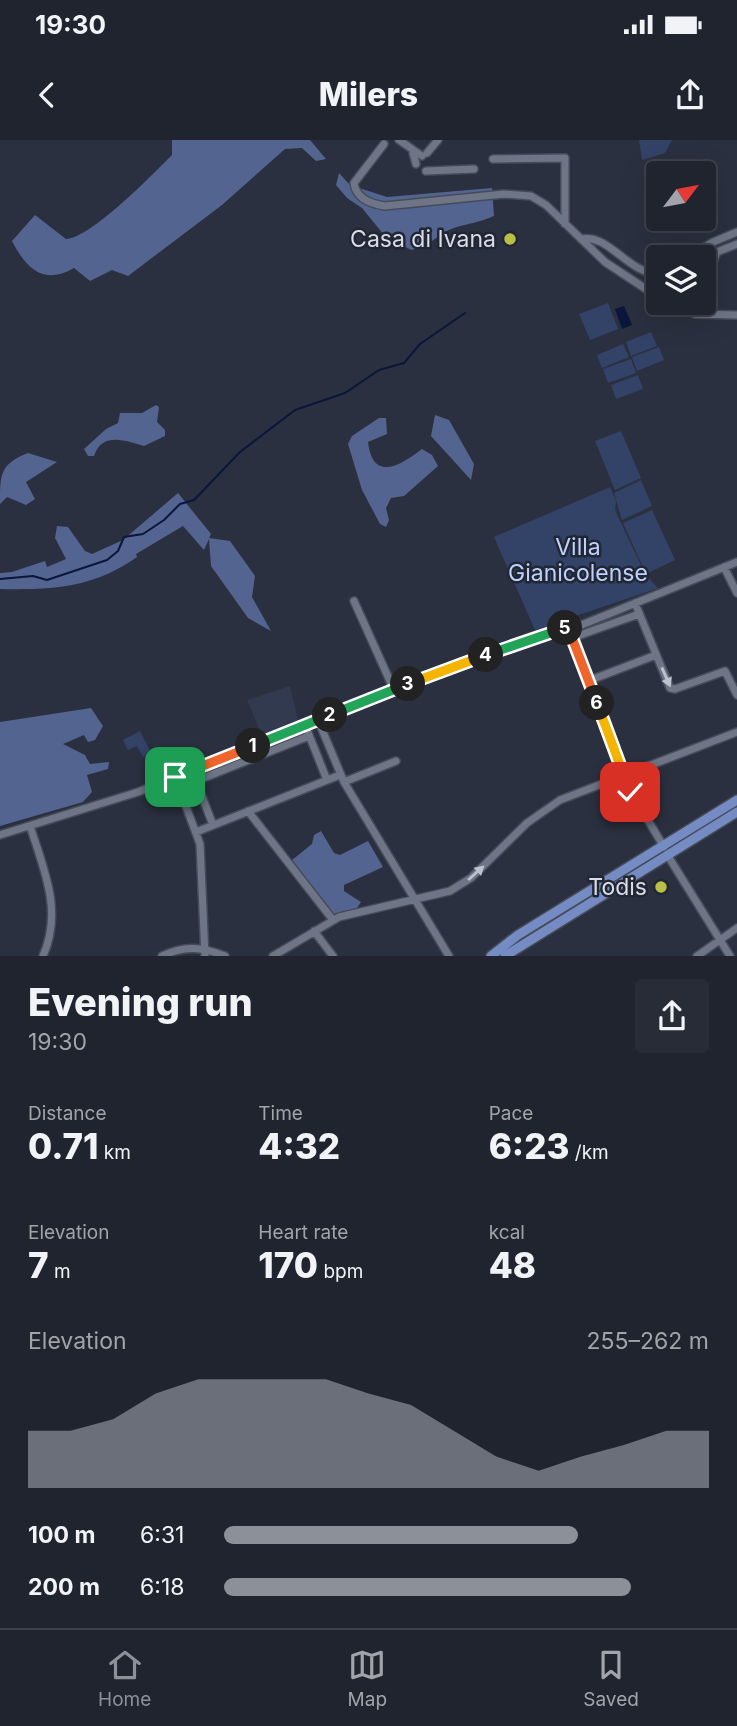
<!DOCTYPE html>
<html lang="en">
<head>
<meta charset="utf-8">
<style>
  body { margin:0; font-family:Inter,sans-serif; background:#282c37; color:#f1f3f6; height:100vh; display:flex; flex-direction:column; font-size:26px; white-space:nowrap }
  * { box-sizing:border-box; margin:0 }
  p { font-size:23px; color:#a2a4aa }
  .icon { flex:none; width:38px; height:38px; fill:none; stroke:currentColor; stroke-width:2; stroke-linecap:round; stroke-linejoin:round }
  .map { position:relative; height:816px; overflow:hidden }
  .drawer { display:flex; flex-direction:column; background:#20242f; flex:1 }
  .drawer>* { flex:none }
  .needle { width:46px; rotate:58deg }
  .tools { position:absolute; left:646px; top:21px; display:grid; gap:14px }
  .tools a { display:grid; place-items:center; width:70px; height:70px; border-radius:7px; background:#20242f; box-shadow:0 7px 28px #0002,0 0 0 2px #3d414b; font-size:35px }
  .pin { position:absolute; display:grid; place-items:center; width:60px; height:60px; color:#fff; margin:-30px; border-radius:14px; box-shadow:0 4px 10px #0006 }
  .km { position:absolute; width:35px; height:35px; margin:-18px; border-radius:50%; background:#222; color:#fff; font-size:19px; line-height:35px; text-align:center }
  .round { display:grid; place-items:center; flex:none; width:74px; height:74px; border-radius:7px; background:#282c37 }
  .head { display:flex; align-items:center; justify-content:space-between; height:119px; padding:0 28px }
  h1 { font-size:38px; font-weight:800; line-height:52px }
  .stats { display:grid; grid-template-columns:repeat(3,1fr); gap:10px; height:119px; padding:7px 28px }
  .stats div { display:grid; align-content:center }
  .stats b { font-size:35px; font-weight:800 }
  .stats small { font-size:19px; font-weight:400 }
  .stats p { font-size:19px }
  .chart { height:196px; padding:14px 28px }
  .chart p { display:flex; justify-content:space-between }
  .chart svg { width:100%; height:126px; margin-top:7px; fill:#8c9099; opacity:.7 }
  ul { padding:0 28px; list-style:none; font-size:23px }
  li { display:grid; grid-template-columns:112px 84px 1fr; align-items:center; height:52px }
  li i { height:18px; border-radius:9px; background:#8c9099 }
  .status { display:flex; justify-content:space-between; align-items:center; height:49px; padding:0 35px; background:#20242f; direction:ltr }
  .status svg { height:19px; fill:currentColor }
  header { display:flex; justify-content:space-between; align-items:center; height:91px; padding:0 28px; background:#20242f; font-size:32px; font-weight:800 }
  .tab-bar { display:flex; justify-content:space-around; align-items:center; height:98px; border-top:2px solid #3d414b; background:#20242f; font-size:19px; color:#a2a4aa }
  .tab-bar a { display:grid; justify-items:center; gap:4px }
  .tab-bar .on { color:#8c9099 }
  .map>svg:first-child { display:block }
  .built { fill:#313a4e }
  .green { fill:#334267 }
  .forest { fill:#52648f }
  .water { fill:#0a163b }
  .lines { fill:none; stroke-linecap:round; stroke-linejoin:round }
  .stream { stroke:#0a163b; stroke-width:2 }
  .minor-casing { stroke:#464b58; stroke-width:10 }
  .major-casing { stroke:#464b58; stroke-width:12 }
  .minor { stroke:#6d7586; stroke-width:7 }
  .major { stroke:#748bc4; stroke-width:9 }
  .oneway { fill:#bdc3ce }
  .split-1-casing { stroke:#fff; stroke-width:14 }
  .split-2-casing { stroke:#fff; stroke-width:14 }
  .split-3-casing { stroke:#fff; stroke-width:14 }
  .split-4-casing { stroke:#fff; stroke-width:14 }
  .split-5-casing { stroke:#fff; stroke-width:14 }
  .split-6-casing { stroke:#fff; stroke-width:14 }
  .split-7-casing { stroke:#fff; stroke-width:14 }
  .split-1 { stroke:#f0652b; stroke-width:9 }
  .split-2 { stroke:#22a559; stroke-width:9 }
  .split-3 { stroke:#22a559; stroke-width:9 }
  .split-4 { stroke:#f5b400; stroke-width:9 }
  .split-5 { stroke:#22a559; stroke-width:9 }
  .split-6 { stroke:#f0652b; stroke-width:9 }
  .split-7 { stroke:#f5b400; stroke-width:9 }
  .poi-dot { fill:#b9c046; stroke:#212735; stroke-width:2.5 }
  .labels { text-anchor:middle; stroke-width:5; stroke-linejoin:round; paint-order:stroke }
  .poi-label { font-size:23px; fill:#d8dde6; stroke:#212735; text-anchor:end }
  .park-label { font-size:23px; fill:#bfd1fb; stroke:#212735 }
</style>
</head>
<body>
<div class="status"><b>19:30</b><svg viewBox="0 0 49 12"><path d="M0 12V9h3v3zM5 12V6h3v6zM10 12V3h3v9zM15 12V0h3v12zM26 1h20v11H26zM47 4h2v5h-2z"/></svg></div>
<header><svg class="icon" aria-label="back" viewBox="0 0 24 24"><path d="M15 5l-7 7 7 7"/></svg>Milers<svg class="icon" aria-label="share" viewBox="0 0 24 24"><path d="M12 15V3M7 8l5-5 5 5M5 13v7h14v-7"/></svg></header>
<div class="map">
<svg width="737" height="816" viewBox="0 0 737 816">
  <rect width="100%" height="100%" fill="#2a303f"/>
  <path class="built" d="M290,546L299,584L263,598L247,560Z"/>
  <path class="green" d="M639,0H672L665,13L642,20Z
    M608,163L618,189L590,200L579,174Z
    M651,192L657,206L631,216L626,202Z
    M623,204L629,217L602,228L597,215Z
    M659,207L664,220L637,231L632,217Z
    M631,219L636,233L608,243L603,229Z
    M638,235L643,249L616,259L611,245Z
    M621,291L641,338L615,350L595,301Z
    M641,340L652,366L622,380L614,353Z
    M610,347L616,361L615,370L645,434L658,448L535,490L494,397Z
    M652,370L675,420L646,434L623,383Z
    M140,591L151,613L143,617L137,606L128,610L123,600Z"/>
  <path class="forest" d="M172,0H310L326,19L316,21L302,8L285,9L222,65L128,136L112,130L90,141L74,128C44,145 27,130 12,101L35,75L66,99C91,98 153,34 172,15Z
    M339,33L350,45L387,57L492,48L494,76C479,83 465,84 451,89C435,95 434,105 411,110L384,95L362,68L347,58L336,45Z
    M156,265L159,267L157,282L165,290V296L144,306C127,301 102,291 94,316H88L84,309L106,289L118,283L120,273H142Z
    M435,275L449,280L474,324L471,340L431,296Z
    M379,278H386L387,294L368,302C373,343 401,325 422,309L432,315L438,326L404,356L391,358L386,368L389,380L386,387L380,384L362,350L348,304L352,296Z
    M28,313L57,322L26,342L35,359L26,365L7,357L0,364C0,334 0,324 28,313Z
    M178,353L211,394L209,398L230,401L255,436L252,457L271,491L248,478L211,426L209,399L204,410L183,386L136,414L137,417C93,448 53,450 0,449V433L12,432L45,421L47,427L66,419L55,398L57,386L68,387L85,411L92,414L123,400Z
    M91,568L103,586L95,600L88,602L84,595L63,604L85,615L90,624L109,622L108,629L87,635L92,652L83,662L0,686V582Z
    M321,691L334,713L340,715L368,701L383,727L344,745V751L361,762L357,768L334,775L330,773L292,720L312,704L314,695Z"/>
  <path class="water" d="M624,166L632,185L622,189L615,169Z"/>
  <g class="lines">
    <path class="stream" d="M0,439L33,436L47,440L107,420L118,411L124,397L143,394L164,380L180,364L194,360L240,312L295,270L345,253L379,230L404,223L420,204L465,173"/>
    <defs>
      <path id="minor" d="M399,0L422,16
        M384,4L354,43C356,59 371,64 385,66L504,54L531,56L546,65L605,122L658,157
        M413,13L416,24
        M427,13L438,0
        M493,19L565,18V84
        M426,31L474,29
        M581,99C609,93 629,135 658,133
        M689,117L713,102L737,92
        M704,144L717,112L737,104
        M669,163L695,174L737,175
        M698,163L704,174
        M724,427L737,453
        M354,461L394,550
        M635,463L670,548L675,549L725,531L737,555
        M569,490L628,647L664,707
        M569,490L737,422
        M572,498L639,474
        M588,541L656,515
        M318,580L344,642L449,816
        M305,585L327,640
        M175,637L200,704L205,816
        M344,642L396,621
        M248,671L333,780
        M213,685L196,641L309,596
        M30,686C44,730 63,771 43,816
        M196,692L340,635
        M0,695L138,652L534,496L558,488L569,490
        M668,716L730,816
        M314,791L333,816
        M162,816C185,805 202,807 225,816
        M273,816L339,777L450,751L471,738L527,683L560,660L737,592
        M697,816L737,788"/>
      <path id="major" d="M491,816L518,795L737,660
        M505,816L737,672"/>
    </defs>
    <use href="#minor" class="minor-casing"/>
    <use href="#major" class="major-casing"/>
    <use href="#minor" class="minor"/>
    <use href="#major" class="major"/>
  </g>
  <defs><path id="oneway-solid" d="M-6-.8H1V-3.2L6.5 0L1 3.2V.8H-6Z" transform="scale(1.75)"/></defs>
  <g class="oneway">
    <use href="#oneway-solid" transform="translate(666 537) rotate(66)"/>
    <use href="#oneway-solid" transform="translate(476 733) rotate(-42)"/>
  </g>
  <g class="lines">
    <defs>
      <path id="split-1" d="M175,637L253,606"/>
      <path id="split-2" d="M253,606L330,575"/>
      <path id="split-3" d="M330,575L408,544"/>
      <path id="split-4" d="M408,544L486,515"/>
      <path id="split-5" d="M486,515L565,488"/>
      <path id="split-6" d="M565,488L569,490L597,563"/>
      <path id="split-7" d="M597,563L630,652"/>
    </defs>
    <use href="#split-1" class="split-1-casing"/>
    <use href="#split-2" class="split-2-casing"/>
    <use href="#split-3" class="split-3-casing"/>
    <use href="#split-4" class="split-4-casing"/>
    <use href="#split-5" class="split-5-casing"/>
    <use href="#split-6" class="split-6-casing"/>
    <use href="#split-7" class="split-7-casing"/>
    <use href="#split-1" class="split-1"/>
    <use href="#split-2" class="split-2"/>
    <use href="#split-3" class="split-3"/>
    <use href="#split-4" class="split-4"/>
    <use href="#split-5" class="split-5"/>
    <use href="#split-6" class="split-6"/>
    <use href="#split-7" class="split-7"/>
  </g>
  <g class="poi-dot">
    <circle cx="510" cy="99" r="7"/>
    <circle cx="661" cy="747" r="7"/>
  </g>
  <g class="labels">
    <g class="poi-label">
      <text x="496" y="107">Casa di Ivana</text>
      <text x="647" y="755">Todis</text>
    </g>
    <g class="park-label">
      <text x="578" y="415">Villa<tspan x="578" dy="26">Gianicolense</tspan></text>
    </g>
  </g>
</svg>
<div class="tools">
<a><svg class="needle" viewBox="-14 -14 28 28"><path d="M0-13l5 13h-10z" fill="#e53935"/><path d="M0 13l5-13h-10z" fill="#a2a4aa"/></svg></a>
<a><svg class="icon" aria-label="layers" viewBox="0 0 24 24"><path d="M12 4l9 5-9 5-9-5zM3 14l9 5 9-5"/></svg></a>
</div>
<div class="pin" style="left:175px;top:637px;background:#1e9e55"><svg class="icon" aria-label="arrive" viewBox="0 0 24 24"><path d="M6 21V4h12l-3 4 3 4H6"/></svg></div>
<div class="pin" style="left:630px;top:652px;background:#d93025"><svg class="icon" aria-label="check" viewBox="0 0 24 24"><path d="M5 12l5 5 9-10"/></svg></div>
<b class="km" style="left:253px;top:606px">1</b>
<b class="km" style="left:330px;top:575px">2</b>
<b class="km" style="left:408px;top:544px">3</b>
<b class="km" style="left:486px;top:515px">4</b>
<b class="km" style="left:565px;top:488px">5</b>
<b class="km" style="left:597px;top:563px">6</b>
</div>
<section class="drawer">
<div class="head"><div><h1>Evening run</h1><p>19:30</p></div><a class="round"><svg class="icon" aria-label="share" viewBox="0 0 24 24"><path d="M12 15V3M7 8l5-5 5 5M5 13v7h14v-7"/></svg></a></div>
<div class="stats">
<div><p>Distance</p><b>0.71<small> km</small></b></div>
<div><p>Time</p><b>4:32</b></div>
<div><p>Pace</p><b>6:23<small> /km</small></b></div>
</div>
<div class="stats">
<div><p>Elevation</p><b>7<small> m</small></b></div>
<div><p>Heart rate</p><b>170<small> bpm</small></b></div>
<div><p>kcal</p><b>48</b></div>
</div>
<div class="chart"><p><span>Elevation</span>255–262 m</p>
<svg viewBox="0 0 160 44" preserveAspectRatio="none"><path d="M0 44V24L10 24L20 20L30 11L40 6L50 6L60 6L70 6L80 11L90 15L100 24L110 33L120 38L130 33L140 29L150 24L160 24V44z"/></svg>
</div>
<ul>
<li><b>100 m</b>6:31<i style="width:73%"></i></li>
<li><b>200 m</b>6:18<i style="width:84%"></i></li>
</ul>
</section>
<nav class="tab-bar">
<a class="on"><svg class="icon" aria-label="home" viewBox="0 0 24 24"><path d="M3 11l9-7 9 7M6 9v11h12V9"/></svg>Home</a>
<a><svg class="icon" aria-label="map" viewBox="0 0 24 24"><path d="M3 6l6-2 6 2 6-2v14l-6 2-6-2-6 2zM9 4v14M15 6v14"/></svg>Map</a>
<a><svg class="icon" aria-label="saved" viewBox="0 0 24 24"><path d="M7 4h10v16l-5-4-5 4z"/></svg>Saved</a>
</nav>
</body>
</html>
